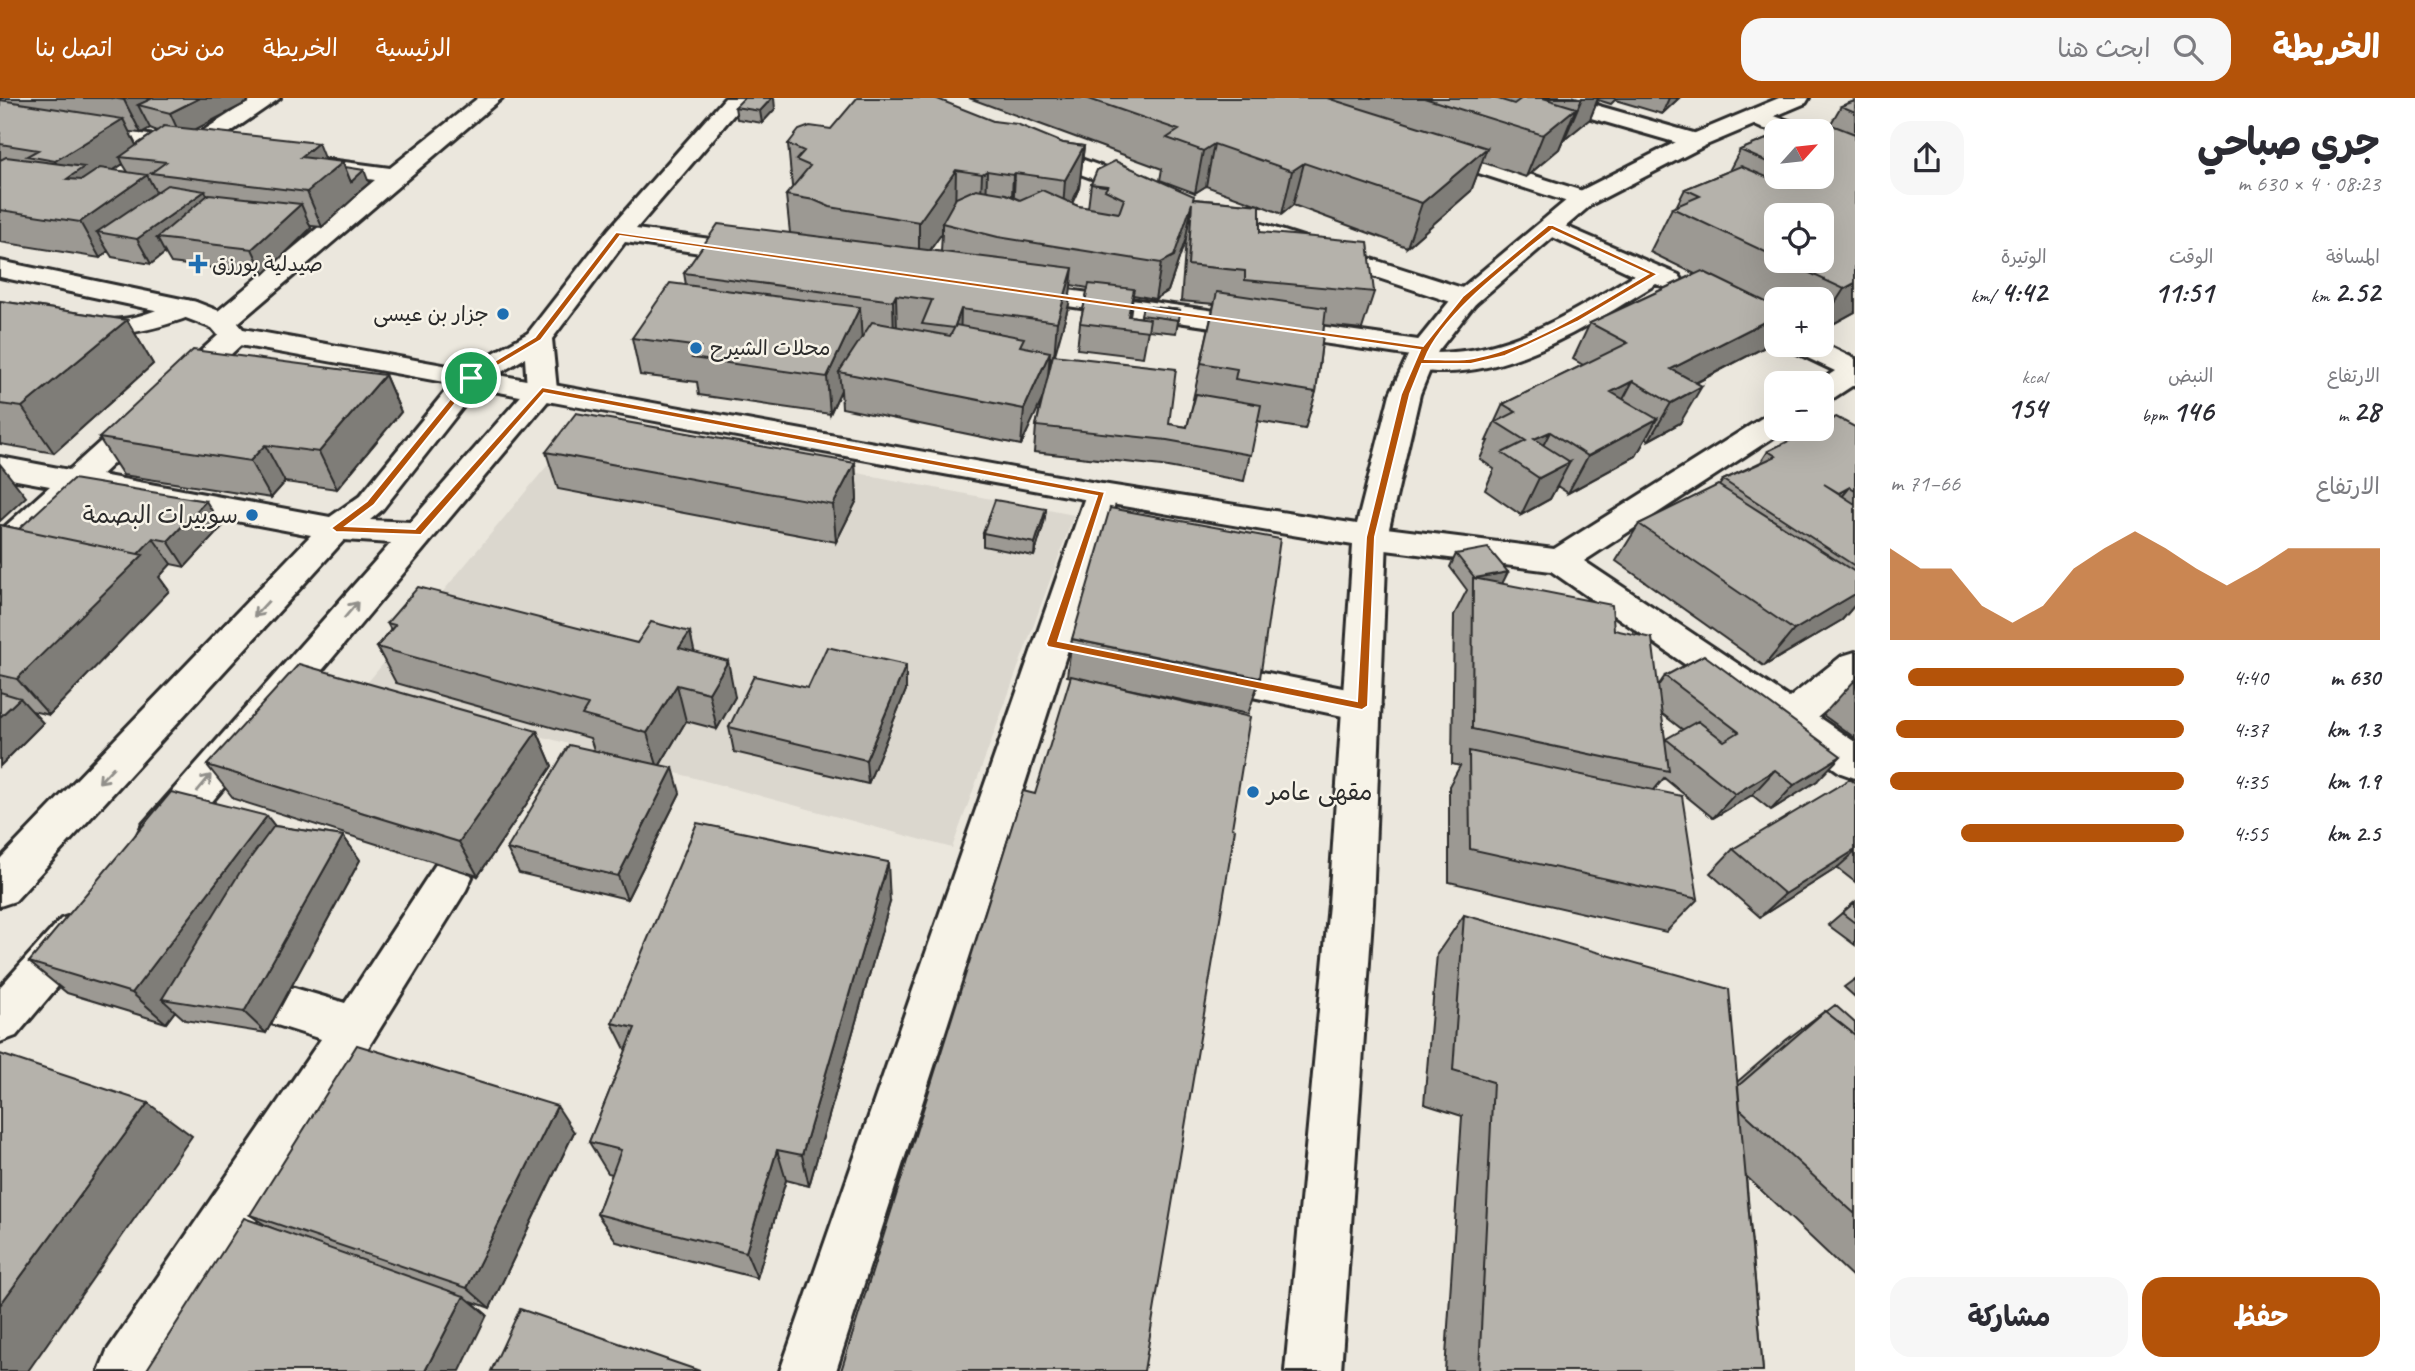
<!DOCTYPE html>
<html lang="ar">
<head>
<meta charset="utf-8">
<style>
  body { margin:0; font-family:Caveat,"Playpen Sans Arabic",sans-serif; background:#f7f7f7; color:#2b2b33; direction:rtl; height:100vh; display:flex; flex-direction:column; font-size:26px; white-space:nowrap }
  * { box-sizing:border-box; margin:0 }
  p { font-size:23px; color:#7c7c81 }
  .icon { flex:none; width:38px; height:38px; fill:none; stroke:currentColor; stroke-width:2; stroke-linecap:round; stroke-linejoin:round }
  .map { position:relative; flex:1; overflow:hidden; direction:ltr }
  .side { display:flex; flex-direction:column; background:#fff; width:560px }
  .side>* { flex:none }
  .needle { width:46px; rotate:63deg }
  .controls { position:absolute; left:1764px; top:21px; display:grid; gap:14px }
  .controls a { display:grid; place-items:center; width:70px; height:70px; border-radius:14px; background:#fff; box-shadow:0 7px 28px #0002; font-size:35px }
  .pin { position:absolute; display:grid; place-items:center; width:60px; height:60px; color:#fff; margin:-30px; border:4px solid #fff; border-radius:50%; box-shadow:0 2px 7px #0007 }
  .round { display:grid; place-items:center; flex:none; width:74px; height:74px; border-radius:21px; background:#f7f7f7 }
  .head { display:flex; align-items:center; justify-content:space-between; height:119px; padding:0 35px }
  h1 { font-size:38px; font-weight:700; line-height:52px }
  .figures { display:grid; grid-template-columns:repeat(3,1fr); gap:10px; height:119px; padding:7px 35px }
  .figures div { display:grid; align-content:center }
  .figures b { font-size:30px; font-weight:700 }
  .figures small { font-size:19px; font-weight:400 }
  .figures p { font-size:19px }
  .chart { height:196px; padding:14px 35px }
  .chart p { display:flex; justify-content:space-between }
  .chart svg { width:100%; height:126px; margin-top:7px; fill:#b45309; opacity:.7 }
  .primary-button { display:flex; gap:14px; margin-top:auto; padding:14px 35px }
  .primary-button a { flex:1; height:80px; border-radius:21px; background:#b45309; color:#fff; font-size:28px; font-weight:700; line-height:80px; text-align:center }
  .primary-button a+a { background:#f7f7f7; color:#2b2b33 }
  ul { padding:0 35px; list-style:none; font-size:23px }
  li { display:grid; grid-template-columns:112px 84px 1fr; align-items:center; height:52px }
  li i { height:18px; border-radius:9px; background:#b45309 }
  header { display:flex; align-items:center; gap:42px; box-sizing:border-box; height:98px; padding:0 35px; background:#b45309; color:#fff }
  header strong { font-size:33px }
  nav { display:flex; gap:38px; margin-inline-start:auto; font-size:24px }
  .search { width:490px; height:63px; background:#f7f7f7; display:flex; align-items:center; gap:18px; box-sizing:border-box; padding:0 24px; border-radius:21px; color:#7c7c81; font-size:26px }
  main { display:flex; flex:1; min-height:0 }
  .map>svg:first-child { display:block }
  .built { fill:#dbd7ce }
  .lines { fill:none; stroke-linecap:round; stroke-linejoin:round }
  .minor-casing { stroke:#2b2b2b; stroke-width:6 }
  .major-casing { stroke:#2b2b2b; stroke-width:6 }
  .minor { fill:#f7f3e8; fill-rule:evenodd }
  .major { fill:#f7f3e8; fill-rule:evenodd }
  .wall { fill:#9c9993; stroke:#2b2b2b; stroke-width:2; fill-rule:evenodd }
  .shaded-wall { fill:#7f7d78; stroke:#2b2b2b; stroke-width:2 }
  .building { fill:#b5b2ab; stroke:#2b2b2b; stroke-width:2 }
  .oneway { stroke:#918f8a }
  .route { fill:#b45309; stroke:#fff; stroke-width:2; fill-rule:evenodd }
  .poi-dot { fill:#1f6fb2; stroke:#f7f3e8; stroke-width:2.5 }
  .labels { text-anchor:middle; stroke-width:5; stroke-linejoin:round; paint-order:stroke }
  .far-poi-label { font-size:21px; fill:#2b2b2b; stroke:#f7f3e8; text-anchor:start }
  .poi-label { font-size:24px; fill:#2b2b2b; stroke:#f7f3e8; text-anchor:end }
</style>
</head>
<body>
<header>
<strong>الخريطة</strong>
<div class="search"><svg class="icon" aria-label="search" viewBox="0 0 24 24"><circle cx="10" cy="10" r="6"/><path d="M15 15l6 6"/></svg>ابحث هنا</div>
<nav><a>الرئيسية</a><a>الخريطة</a><a>من نحن</a><a>اتصل بنا</a></nav>
</header>
<main>
<section class="side">
<div class="head"><div><h1>جري صباحي</h1><p>08:23 · 4 × 630 m</p></div><a class="round"><svg class="icon" aria-label="share" viewBox="0 0 24 24"><path d="M12 15V3M7 8l5-5 5 5M5 13v7h14v-7"/></svg></a></div>
<div class="figures">
<div><p>المسافة</p><b>2.52<small> km</small></b></div>
<div><p>الوقت</p><b>11:51</b></div>
<div><p>الوتيرة</p><b>4:42<small> /km</small></b></div>
</div>
<div class="figures">
<div><p>الارتفاع</p><b>28<small> m</small></b></div>
<div><p>النبض</p><b>146<small> bpm</small></b></div>
<div><p>kcal</p><b>154</b></div>
</div>
<div class="chart"><p><span>الارتفاع</span>66–71 m</p>
<svg viewBox="0 0 160 44" preserveAspectRatio="none"><path d="M0 44V12L10 19L20 19L30 32L40 38L50 32L60 19L70 12L80 6L90 12L100 19L110 25L120 19L130 12L140 12L150 12L160 12V44z"/></svg>
</div>
<ul>
<li><b>630 m</b>4:40<i style="width:94%"></i></li>
<li><b>1.3 km</b>4:37<i style="width:98%"></i></li>
<li><b>1.9 km</b>4:35<i style="width:100%"></i></li>
<li><b>2.5 km</b>4:55<i style="width:76%"></i></li>
</ul>
<div class="primary-button"><a>حفظ</a><a>مشاركة</a></div>
</section>
<div class="map">
<svg width="1855" height="1273" viewBox="0 0 1855 1273">
  <rect width="100%" height="100%" fill="#ebe7dd"/>
  <filter id="ink" filterUnits="userSpaceOnUse"><feTurbulence type="fractalNoise" baseFrequency=".0143" numOctaves="2"/><feDisplacementMap in="SourceGraphic" scale="14" xChannelSelector="R" yChannelSelector="G"/><feConvolveMatrix kernelMatrix="1 2 1 2 8 2 1 2 1" color-interpolation-filters="sRGB"/></filter>
  <g filter="url(#ink)">
    <path class="built" d="M585,322L1074,417L952,750L363,590Z"/>
    <g class="lines">
      <defs>
        <path id="minor" d="M254,0H280L206,51L203,56L195,58L0,28V14L187,43Z
          M478,0H502L232,230L222,232L212,230L208,224L212,218L375,82L306,72L302,67L306,62L314,60L390,70Z
          M725,0H748L636,131L755,147L764,150L768,155L764,160L755,163L625,144L552,241L557,292L552,298L173,750L158,755L143,750L137,738L143,726L391,445L344,442L15,803L0,808V761L311,437L82,394L12,460L0,463V433L50,388L0,379V359L69,372L224,232L234,230L244,232L248,238L244,244L101,377L330,419L360,398L461,274L528,235L609,131ZM525,260L527,291L410,424L370,422L382,412L481,286Z
          M1536,0H1571L1704,38L1707,43L1704,48H1688L1539,5Z
          M1757,12L1803,28L1806,33C1788,34 1758,36 1746,19L1749,14Z
          M1034,44L1153,87L1157,92L1153,97L1145,99L1137,97L1026,56L1023,51L1026,46Z
          M1431,45L1592,96L1595,101L1592,106L1583,108L1574,106L1423,57L1420,52L1423,47Z
          M1212,110L1475,194L1479,200L1475,206L1466,208L1457,206L1203,122L1200,117L1203,112Z
          M1551,122L1679,177L1683,183L1679,189L1670,191L1656,186C1587,228 1494,291 1410,270L1406,264L1412,258L1019,201L1010,199L1006,193L1010,187L1019,185L1425,243L1435,245L1439,251L1436,255C1511,255 1572,214 1634,177L1542,134L1539,129L1542,124Z
          M186,202L196,204L200,210L196,216C120,246 78,239 0,227V211C43,217 91,228 135,219C152,215 168,206 186,202Z
          M1822,245L1855,261V286L1832,301L1822,304V285H1817L1835,273L1793,253L1789,247Z
          M1776,315V331H1786L1584,463L1789,600L1842,558L1855,554V588L1818,619L1855,644V680L1841,675L1551,473L1370,450L1358,447L1353,439L1358,431L1370,428L1554,451L1765,318Z
          M1102,386L1113,389L1118,396L836,1273H780L1086,396L1091,389Z
          M1208,563L1362,594L1375,598L1381,608L1375,618L1362,622L1195,587L1190,577L1195,567Z
          M451,761L466,766L472,779L466,792L371,945L159,1273H99L107,1253L321,941L214,907L207,892L214,877L230,871L345,905L436,766Z
          M76,816L91,821L98,835L91,849L16,938L0,944V889L61,821Z"/>
        <path id="major" d="M1779,0H1809L1806,5L1704,48L1592,106L1475,206L1438,253L1420,296L1387,439L1373,806L1341,1273H1285L1329,806L1353,447C979,386 607,312 234,246L224,244L212,230L178,217L0,179V163L196,204L232,218L243,231L1102,386L1357,426L1390,296L1411,251L1457,194L1574,96L1688,38Z"/>
      </defs>
      <use href="#minor" class="minor-casing"/>
      <use href="#major" class="major-casing"/>
      <use href="#minor" class="minor"/>
      <use href="#major" class="major"/>
    </g>
    <path class="wall" d="M0,0H251L247,1L248,4L196,31L324,61L345,69L369,85L356,96V98L322,129L310,128L311,130L264,176L171,165L165,155L151,166L112,159L108,153L100,160L0,144ZM150,30L157,33L136,47L129,34L141,35ZM123,66L128,74L113,72Z
      M969,0H1679L1662,16L1615,2L1611,6L1598,2L1590,21L1564,42H1563L1559,51L1526,79L1482,64L1471,93L1407,149L1293,107L1282,116L1260,107V134L1374,194L1362,231L1324,227L1316,294L1305,331L1257,323L1244,383L1162,368L1034,354L1036,328L1042,300L1021,347L842,310L841,292L830,316L699,297L697,284L640,277L632,240L686,187L684,175L790,135L786,97L793,89L792,88L788,46L831,31L993,23L1063,45L1084,48L1079,90L1072,106L1078,108L1088,110L1091,86L1194,101L1258,107L1206,88L1195,95L1160,82L1162,71ZM942,135L941,154L930,152L932,149ZM1186,140L1181,203L1214,206L1201,265L1193,301H1194L1187,329L1169,326L1054,257L1069,206L1071,187L1088,190L1080,225L1077,251L1143,259L1148,232L1176,235L1180,212L1143,208L1141,220L1130,218L1133,197L1155,201L1168,193ZM1050,259L1052,260L1048,277Z
      M1855,3V214L1822,232V201H1776V228L1763,250L1696,285L1680,325L1649,342L1646,340L1636,358L1568,395L1557,388L1550,401L1521,417L1485,392L1494,371L1480,361L1488,343H1486L1503,306L1583,267L1573,261L1590,225L1695,176L1650,154L1672,110L1676,109L1685,91L1729,73L1740,52L1776,37V79H1822L1816,30L1830,27L1841,8ZM1776,117L1822,163H1776Z
      M735,9L775,11L762,25L737,21Z
      M0,203L127,222L153,266L54,355L0,346Z
      M385,277L401,314L337,391L285,384L271,400L123,377L99,340Z
      M1855,329V507L1842,522L1764,568L1616,463L1639,426L1719,388L1723,382L1761,364L1768,353Z
      M546,354L855,365L857,402L836,444L558,391Z
      M1046,411L1044,425L1034,458L983,448V435Z
      M0,427L19,431L222,429L185,469L171,466L159,479L169,493L49,617L32,613L43,625L0,668Z
      M1456,456L1502,486L1614,532L1658,588L1665,578L1817,683L1771,712L1752,697L1713,720L1664,680L1654,692L1698,801L1666,834L1449,784V688L1460,668L1452,666L1454,517L1467,492L1450,469ZM1661,615L1683,632L1665,643Z
      M387,525L637,545L694,554L735,599L717,631L686,623L660,667L680,695L627,801L519,775L507,751L594,652L590,640L396,585L377,549L391,532Z
      M1072,541L1260,580L1248,616L1067,578Z
      M1855,582V640L1823,617Z
      M808,590L906,592L868,686L734,654L729,629Z
      M537,633L552,668L478,778L234,701L207,667Z
      M1855,685V784L1837,770L1760,819L1710,775L1733,751Z
      M267,718L275,728L343,738L360,762L266,935L185,922L175,913L166,925L67,895L29,864Z
      M890,804L809,1088L786,1082L757,1180L617,1144L597,1116L612,1076L608,1075L589,1044L626,953L612,925Z
      M1855,804V847L1828,827Z
      M1464,817L1737,984L1786,942L1825,913L1855,925V1181L1746,1078L1763,1273H1445L1462,1018L1424,1006L1437,856Z
      M1855,881V899L1844,889Z
      M574,1034L490,1210L471,1203L487,1217L267,1128L250,1117Z"/>
    <path class="shaded-wall" d="M127,0H155L138,7L150,30L141,35L124,2Z
      M200,0H247L248,4L181,39L170,15Z
      M772,0H774L775,11L762,25L760,13Z
      M1582,0H1598L1590,21L1564,42Z
      M1669,0H1679L1662,16Z
      M1576,10L1559,51L1526,79L1543,37Z
      M123,21L140,55L120,59L123,66L74,97L55,63Z
      M318,45L330,75L343,64L351,84L364,72L369,85L356,96V98L322,129L307,94L301,59Z
      M1214,46L1206,88L1195,95L1203,53Z
      M1084,48L1079,90L1062,125L1065,82Z
      M1487,50L1471,93L1407,149L1422,105Z
      M1304,65L1293,107L1282,116L1292,73Z
      M956,72L955,114L942,125V135L919,168V124Z
      M987,73L986,115L980,118L982,76Z
      M1015,75L1013,117L1011,120L1013,77Z
      M147,77L165,111L97,134L108,153L100,160L80,124Z
      M205,93L217,117L157,140L165,155L151,166L137,141Z
      M1192,105L1186,140L1168,193L1155,201L1161,165Z
      M301,106L311,130L264,176L252,151Z
      M1073,170L1069,206L1054,260L1057,224Z
      M1855,185V214L1822,232V225L1844,191Z
      M896,197L897,233L894,239L893,203Z
      M860,209L862,246L839,274L841,292L830,316L827,279Z
      M961,211L960,247L954,230Z
      M1776,218V228L1763,250L1664,301L1671,271Z
      M127,222L153,266L54,355L22,309Z
      M1050,254L1047,291L1021,347L1024,311Z
      M385,277L401,314L337,391L319,354Z
      M1633,283L1613,320L1611,294Z
      M1702,288L1680,325L1649,342L1671,305Z
      M1657,321L1636,358L1568,395L1588,358Z
      M1550,334L1531,371L1534,341Z
      M265,347L285,384L271,400L250,363Z
      M1570,364L1550,401L1521,417L1539,380Z
      M855,365L857,402L836,444L833,407Z
      M0,366L26,399L0,423Z
      M1850,389L1829,415L1839,395Z
      M206,403L222,429L185,469L168,443Z
      M1046,411L1044,425L1034,458L1035,445Z
      M153,440L171,466L159,479L169,493L49,617L17,581Z
      M1508,474L1501,488L1475,480Z
      M1855,496V507L1842,522L1764,568L1794,532Z
      M690,534L698,570L679,550Z
      M728,563L735,599L717,631L709,595Z
      M906,567V592L868,686L866,662Z
      M677,587L686,623L658,670L647,635Z
      M20,600L43,625L0,668V619Z
      M537,633L552,668L478,778L459,744Z
      M1841,658L1817,683L1771,712L1794,687Z
      M673,670L680,695L627,801L618,778Z
      M1775,672L1752,697L1713,720L1735,696Z
      M267,718L293,752L162,901L175,913L166,925L132,895Z
      M343,738L360,762L266,935L244,914Z
      M1855,752V754L1837,770L1760,819L1785,796Z
      M888,764L890,804L809,1088L802,1057Z
      M148,1005L192,1038L28,1273H0V1207Z
      M557,1008L574,1034L490,1210L467,1190Z
      M777,1052L786,1082L757,1180L746,1154Z
      M464,1198L487,1217L460,1273H425Z"/>
    <path class="building" d="M111,0H128L124,2Z
      M153,0H200L170,15L138,7Z
      M744,0H772L760,13L735,9Z
      M857,0H935L993,23L1017,26L1063,45L1084,48L1065,82L1015,75L1013,77L987,73L982,76L956,72L919,124L830,109L814,102L786,97L810,68L796,62L804,53L788,46L799,32L810,28L831,31Z
      M1086,0H1327L1487,50L1422,105L1304,65L1292,73L1214,46L1203,53L1167,40L1179,32Z
      M1424,0H1495L1514,6L1522,0H1543L1576,10L1543,37Z
      M0,2L123,21L55,63L27,58L38,52L0,46Z
      M1855,3V14L1841,8Z
      M1805,25L1816,30L1827,25L1855,36V185L1844,191L1784,163H1822V117H1776V159L1672,110L1700,98L1685,91L1741,68L1771,81L1776,79H1822V33H1786Z
      M164,28L318,45L301,59L343,64L307,94L151,75L166,64L120,59Z
      M1776,37V68L1740,52Z
      M6,59L84,69L67,81L82,82L100,70L147,77L80,124L0,112V62Z
      M1115,63L1194,98L1193,101L1260,107V134L1368,144L1374,194L1245,182V173L1188,167L1192,105L1174,158L1161,165L998,139L942,125L956,100L976,91L1006,96L1020,102L1042,92L1078,108L1119,115L1124,101L1105,92L1108,88L1091,86L1097,72Z
      M345,69L364,72L351,84Z
      M167,87L205,93L137,141L97,134Z
      M209,96L301,106L252,151L157,140Z
      M718,126L1073,170L1057,224L961,211L954,230L922,226L932,202L896,197L893,203L684,175Z
      M1702,173L1776,209V218L1671,271L1702,288L1671,305L1633,283L1611,294L1657,321L1588,358L1550,334L1534,341L1570,364L1539,380L1502,355L1526,343L1496,324L1516,314L1503,306L1628,245L1590,225Z
      M670,185L860,209L827,279L692,260L700,249L632,240Z
      M1089,186L1134,191L1128,218L1150,221L1148,233L1080,225Z
      M1217,194L1326,210L1316,294L1235,281L1237,271L1201,265Z
      M0,203L127,222L22,309L0,306Z
      M1143,208L1180,212L1179,222L1141,217Z
      M872,224L950,238L956,227L1024,240L1020,248L1050,254L1024,311L839,274Z
      M193,252L385,277L319,354L265,347L250,363L99,340Z
      M1053,257L1176,271L1169,326L1187,329L1196,296L1261,307L1251,357L1167,342L1036,328Z
      M576,315L855,365L833,407L546,354Z
      M1836,319L1855,329V392L1850,389L1839,395L1824,386L1855,406V468L1723,382L1776,358L1768,353L1813,331H1822V326Z
      M73,381L206,403L168,443L153,440L138,456L19,431Z
      M1718,387L1855,474V496L1794,532L1639,426Z
      M995,402L1046,411L1035,445L983,435Z
      M1110,410L1280,441L1260,580L1072,541Z
      M0,427L143,457L17,581L0,577Z
      M1488,450L1508,474L1475,480L1456,456Z
      M1473,480L1612,507L1614,532L1652,540L1669,673L1472,631Z
      M418,489L637,545L651,524L690,534L679,550L728,563L709,595L677,587L647,635L582,617L588,607L377,549L395,527L387,525Z
      M827,549L906,567L866,662L729,629L754,578L808,590Z
      M1704,557L1841,658L1794,687L1775,672L1735,696L1666,641L1698,623L1724,643L1739,634L1665,578Z
      M299,566L537,633L459,744L207,667Z
      M1071,578L1250,619L1232,730L1235,731L1144,1273H841L1023,693L1035,696Z
      M0,594L20,600L0,619Z
      M569,647L673,670L618,778L507,751Z
      M1469,653L1682,698L1698,801L1470,751Z
      M1850,681L1855,685V752L1785,796L1733,751Z
      M171,694L267,718L132,895L29,864Z
      M697,725L888,764L802,1057L777,1052L746,1154L597,1116L621,1052L589,1044L635,930L612,925Z
      M274,728L343,738L244,914L162,901L240,774Z
      M1855,804V825L1842,815Z
      M1464,817L1729,891L1763,1273H1479L1493,984L1453,972Z
      M1835,907L1855,925V937L1826,914Z
      M1825,913L1855,937V1116L1740,1011L1738,988Z
      M357,947L557,1008L467,1190L250,1117Z
      M0,956L148,1005L0,1207Z
      M244,1120L464,1198L425,1273H146Z
      M520,1211L700,1273H491Z"/>
    <defs><path id="oneway-shaft" d="M-6 0H5M1.5-3L5.5 0L1.5 3" fill="none" stroke-width="1.6" stroke-linecap="round" stroke-linejoin="round" transform="scale(1.75)"/></defs>
    <g class="oneway">
      <use href="#oneway-shaft" transform="translate(261 511) rotate(133)"/>
      <use href="#oneway-shaft" transform="translate(351 512) rotate(-50)"/>
      <use href="#oneway-shaft" transform="translate(106 677) rotate(133)"/>
      <use href="#oneway-shaft" transform="translate(204 685) rotate(-50)"/>
    </g>
  </g>
  <path class="route" d="M1548,127H1553L1658,176L1577,224L1505,258L1471,266H1422L1410,296L1375,439L1368,608L1362,612L1048,549L1046,546L1097,398L544,295L421,437L336,434L331,430L367,403L468,279L535,239L616,134L1423,248L1463,198ZM1552,132L1648,176C1598,205 1531,250 1474,260C1458,263 1441,261 1425,261C1442,216 1514,163 1552,132ZM620,138L1420,252L1401,296L1366,439L1357,603L1058,543L1105,394L542,289L415,431L346,428L374,407L474,282L541,242Z"/>
  <g class="poi-dot">
    <path d="M194.5 155.5h7v7h7v7h-7v7h-7v-7h-7v-7h7z"/>
    <circle cx="503" cy="216" r="7"/>
    <circle cx="696" cy="250" r="7"/>
    <circle cx="252" cy="417" r="7"/>
    <circle cx="1253" cy="694" r="7"/>
  </g>
  <g class="labels">
    <g class="far-poi-label">
      <text x="212" y="173">صيدلية بورزق</text>
      <text x="489" y="223" text-anchor="end">جزار بن عيسى</text>
      <text x="710" y="257">محلات الشيرح</text>
    </g>
    <g class="poi-label">
      <text x="238" y="425">سوبيرات البصمة</text>
      <text x="1267" y="702" text-anchor="start">مقهى عامر</text>
    </g>
  </g>
</svg>
<div class="controls">
<a><svg class="needle" viewBox="-14 -14 28 28"><path d="M0-13l5 13h-10z" fill="#e53935"/><path d="M0 13l5-13h-10z" fill="#7c7c81"/></svg></a>
<a><svg class="icon" aria-label="locate" viewBox="0 0 24 24"><circle cx="12" cy="12" r="6"/><path d="M12 2v4M12 18v4M2 12h4M18 12h4"/></svg></a>
<a>+</a>
<a>−</a>
</div>
<div class="pin" style="left:471px;top:280px;background:#1e9e55"><svg class="icon" aria-label="arrive" viewBox="0 0 24 24"><path d="M6 21V4h12l-3 4 3 4H6"/></svg></div>
</div>
</main>
</body>
</html>
